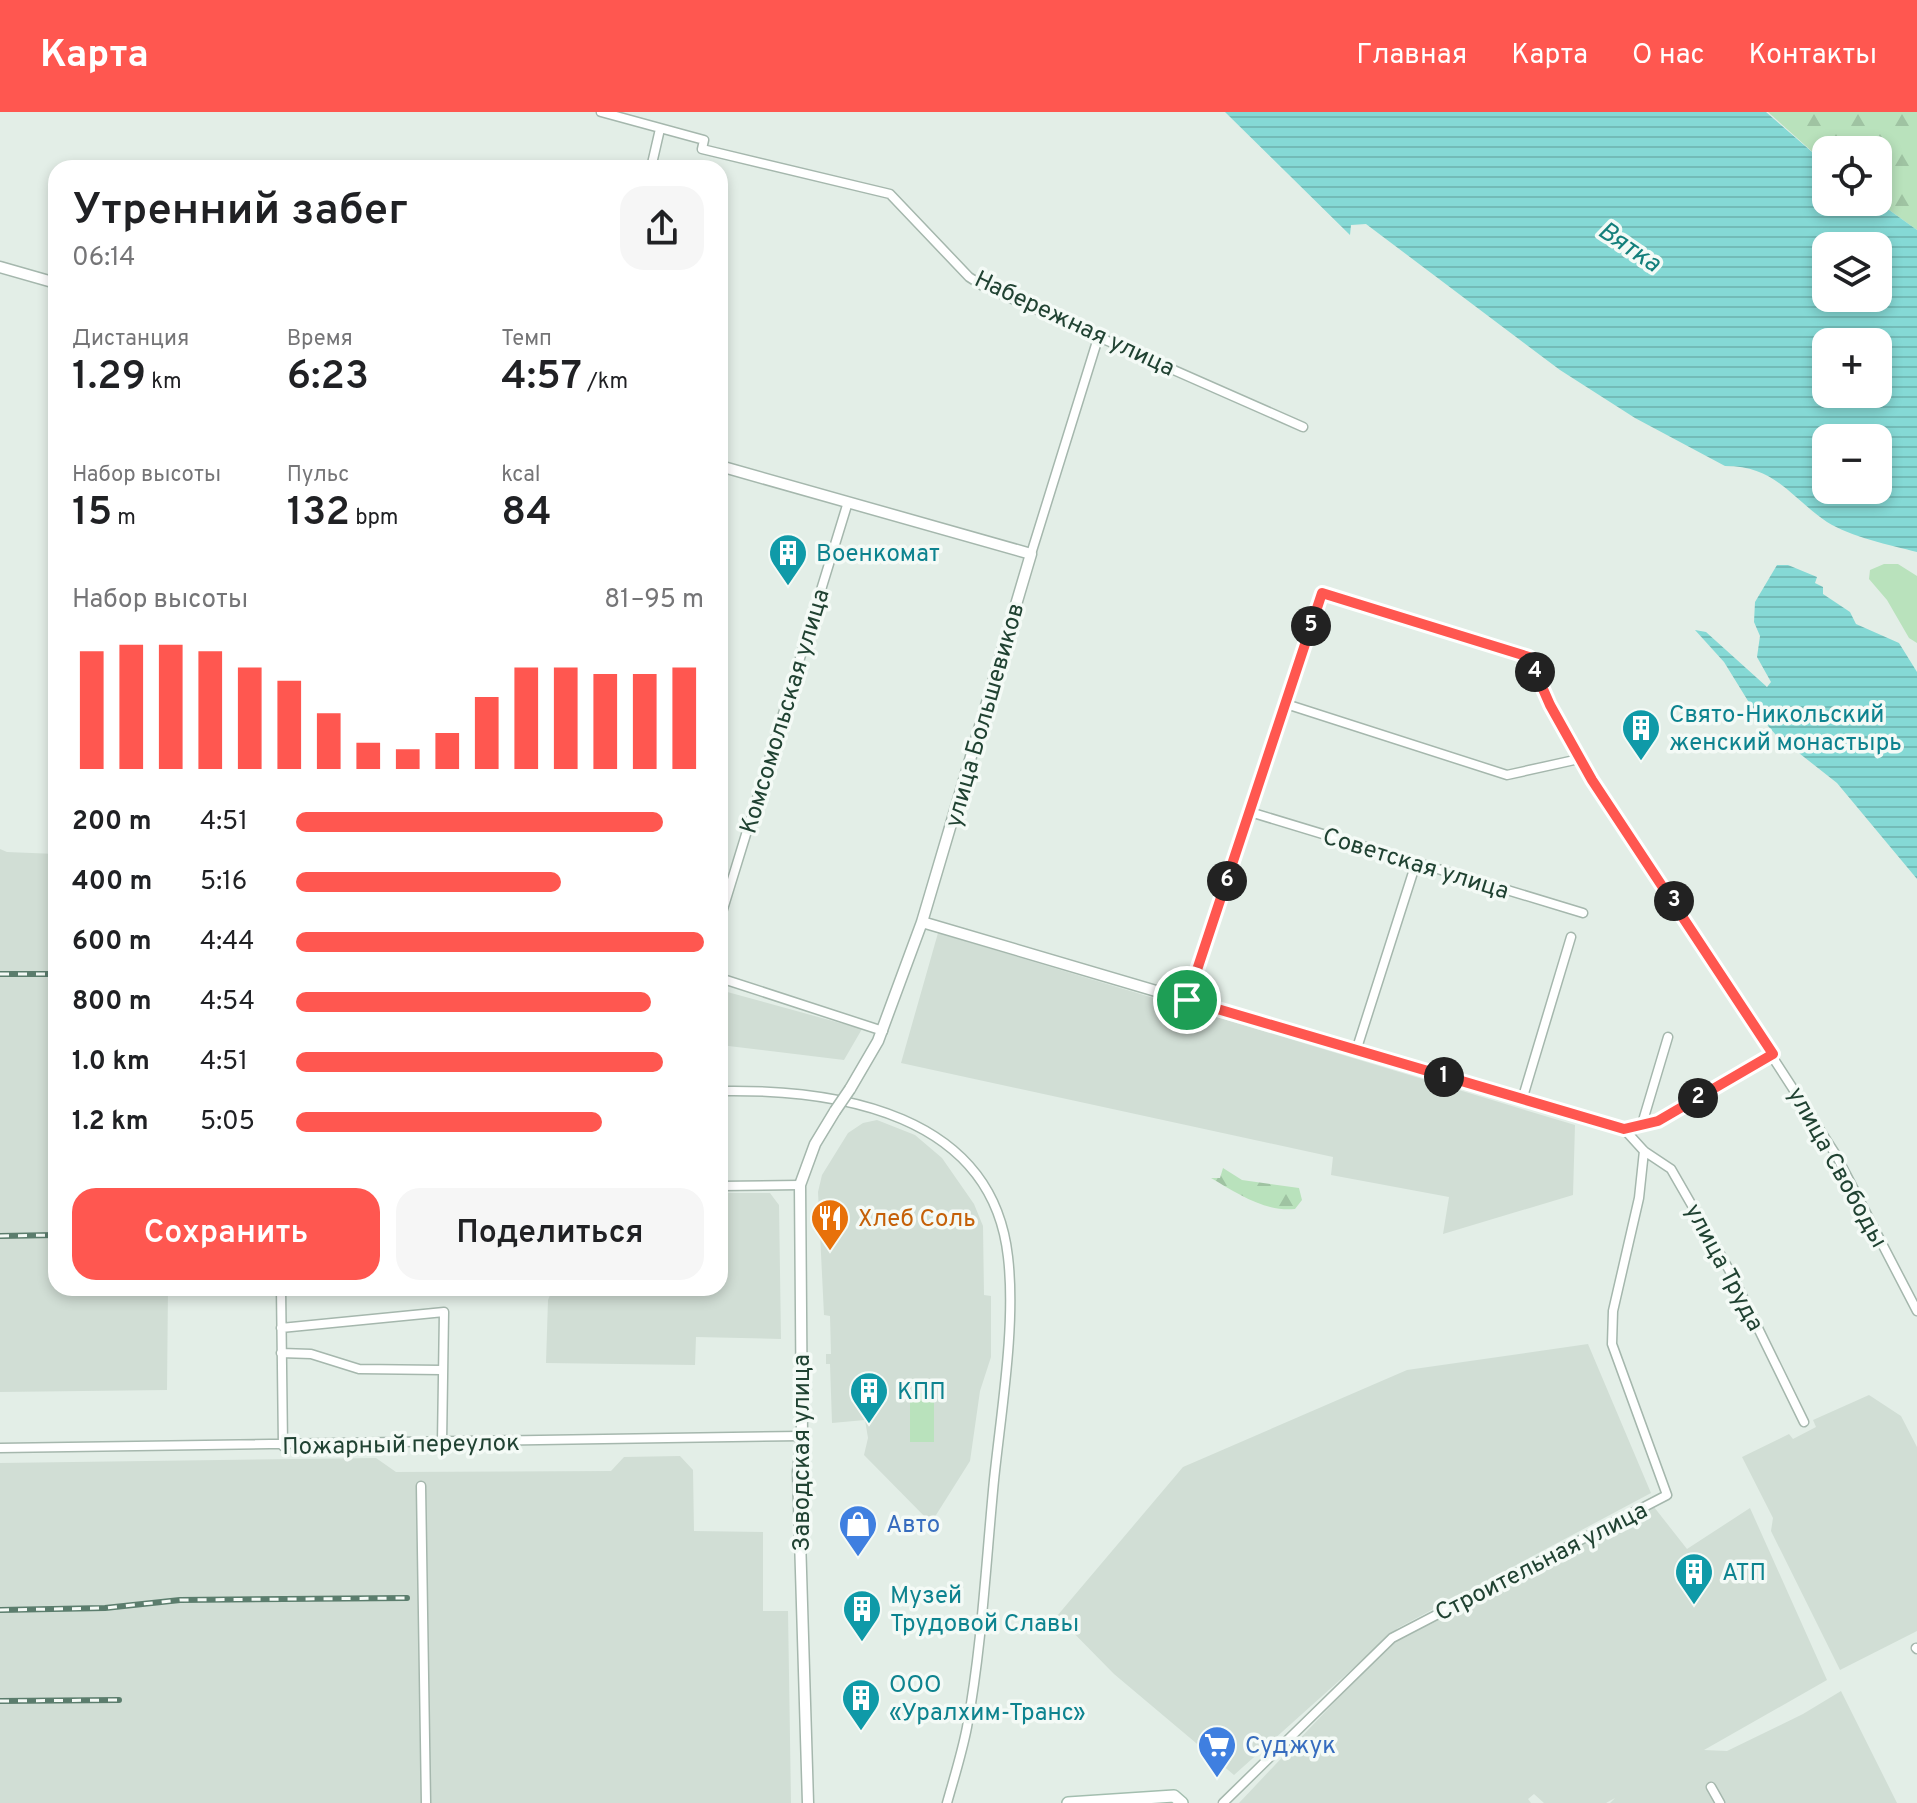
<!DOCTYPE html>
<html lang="ru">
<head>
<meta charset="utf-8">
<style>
  body { margin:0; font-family:Overpass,sans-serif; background:#f6f6f6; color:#202124; height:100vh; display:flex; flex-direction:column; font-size:30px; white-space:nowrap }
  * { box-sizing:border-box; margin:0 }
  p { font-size:26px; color:#757577 }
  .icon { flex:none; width:44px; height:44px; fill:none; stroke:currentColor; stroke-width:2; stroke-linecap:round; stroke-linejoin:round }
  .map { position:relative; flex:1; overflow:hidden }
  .panel { position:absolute; left:48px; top:48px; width:680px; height:1136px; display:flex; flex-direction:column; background:#fff; border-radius:24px; box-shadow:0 4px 12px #0003 }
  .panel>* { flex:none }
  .buttons { position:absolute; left:1812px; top:24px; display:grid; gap:16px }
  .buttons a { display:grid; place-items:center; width:80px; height:80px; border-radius:16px; background:#fff; box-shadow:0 4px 12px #0003; font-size:40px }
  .pin { position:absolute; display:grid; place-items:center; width:68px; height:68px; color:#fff; margin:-34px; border:4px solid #fff; border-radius:50%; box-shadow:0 2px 8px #0007 }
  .km { position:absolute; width:40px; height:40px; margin:-20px; border-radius:50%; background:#222; color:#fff; font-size:22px; line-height:40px; text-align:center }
  .round { display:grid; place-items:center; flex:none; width:84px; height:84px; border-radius:24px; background:#f6f6f6 }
  .head { display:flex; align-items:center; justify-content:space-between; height:136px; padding:0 24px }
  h1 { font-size:44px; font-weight:600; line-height:60px }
  .figures { display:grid; grid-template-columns:repeat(3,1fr); gap:12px; height:136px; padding:8px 24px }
  .figures div { display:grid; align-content:center }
  .figures b { font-size:40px; font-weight:600 }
  .figures small { font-size:22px; font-weight:400 }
  .figures p { font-size:22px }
  .chart { height:224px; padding:16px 24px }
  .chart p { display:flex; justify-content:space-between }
  .chart svg { width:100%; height:144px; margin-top:8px; stroke:#ff5750; stroke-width:6 }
  .cta { display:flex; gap:16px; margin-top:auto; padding:16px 24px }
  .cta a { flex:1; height:92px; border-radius:24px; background:#ff5750; color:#fff; font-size:32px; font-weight:600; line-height:92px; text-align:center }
  .cta a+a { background:#f6f6f6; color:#202124 }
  ul { padding:0 24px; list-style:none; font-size:26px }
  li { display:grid; grid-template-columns:128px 96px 1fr; align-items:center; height:60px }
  li i { height:20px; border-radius:10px; background:#ff5750 }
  header { display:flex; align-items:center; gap:48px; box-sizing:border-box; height:112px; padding:0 40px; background:#ff5750; color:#fff }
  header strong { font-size:38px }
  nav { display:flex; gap:44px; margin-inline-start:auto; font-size:28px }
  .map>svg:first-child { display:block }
  .built { fill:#d1ded5 }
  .grass { fill:#b9e2bc }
  .forest { fill:url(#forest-firs) }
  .water { fill:url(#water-rules); fill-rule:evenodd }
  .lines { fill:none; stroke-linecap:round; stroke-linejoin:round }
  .minor-casing { stroke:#a5b7ad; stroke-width:11 }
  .tertiary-casing { stroke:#a5b7ad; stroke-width:13 }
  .secondary-casing { stroke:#a3beaf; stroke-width:14 }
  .minor { stroke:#fff; stroke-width:8 }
  .tertiary { stroke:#fff; stroke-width:10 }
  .secondary { stroke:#fff; stroke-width:11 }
  .rail-casing { stroke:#5b7d6d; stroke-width:6 }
  .rail { stroke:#f4faf6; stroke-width:3; stroke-dasharray:9; stroke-linecap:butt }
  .tertiary-bridge-casing { stroke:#a5b7ad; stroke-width:13; stroke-linecap:butt }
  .tertiary-bridge { stroke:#fff; stroke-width:10 }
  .route-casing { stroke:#fff; stroke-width:16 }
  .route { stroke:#ff5750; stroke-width:10 }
  .labels { text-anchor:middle; stroke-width:7; stroke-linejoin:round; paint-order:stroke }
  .street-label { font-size:24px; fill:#204232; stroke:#f4faf6 }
  .culture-label { font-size:24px; fill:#0d838f; stroke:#f4faf6; text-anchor:start }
  .food-label { font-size:24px; fill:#c56008; stroke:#f4faf6; text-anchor:start }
  .shop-label { font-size:24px; fill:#366cbe; stroke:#f4faf6; text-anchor:start }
  .water-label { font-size:26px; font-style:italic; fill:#137f7b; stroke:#f4faf6 }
</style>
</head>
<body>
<header>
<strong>Карта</strong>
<nav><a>Главная</a><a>Карта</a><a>О нас</a><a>Контакты</a></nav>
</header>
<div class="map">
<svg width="1917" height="1691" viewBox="0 0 1917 1691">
  <defs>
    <pattern id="forest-firs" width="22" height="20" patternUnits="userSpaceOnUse" patternTransform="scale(2)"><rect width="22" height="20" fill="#b9e2bc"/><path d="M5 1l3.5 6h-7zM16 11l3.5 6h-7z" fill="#9fc3a2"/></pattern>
    <pattern id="water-rules" width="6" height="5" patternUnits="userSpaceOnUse" patternTransform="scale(2)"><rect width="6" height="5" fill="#85d9d5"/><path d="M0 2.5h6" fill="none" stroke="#73bbb7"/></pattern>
  </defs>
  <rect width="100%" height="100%" fill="#e3eee7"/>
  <path class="built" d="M0,737L7,740L56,742V1176H168L167,1278L0,1280Z
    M938,821L1575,1013L1573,1083L1443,1122L1449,1085L1331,1063L1333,1045L901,951Z
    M720,878L862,917L844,948L720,933Z
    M877,1008L915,1023L942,1046L974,1092L983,1114L984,1183L991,1184V1245L980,1279L970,1349L931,1411L864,1343L868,1326L865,1308L832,1311L830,1252H826V1242H831L830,1204L824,1203L818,1080L822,1063L848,1021L863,1011Z
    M720,1081H770L779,1093L781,1227L696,1225L695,1253L546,1251L548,1188L553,1176H720Z
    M1588,1232L1651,1381L1398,1516L1234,1663L1114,1562L1057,1504L1183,1355L1407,1258Z
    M1869,1283L1901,1304L1917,1335V1519L1840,1558L1771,1419L1773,1406L1742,1345L1789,1322L1793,1327L1816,1315L1813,1308Z
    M680,1344L693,1358L694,1419L763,1420V1499H788L791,1691H0V1351L376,1346L396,1360L611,1359L624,1345Z
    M1654,1395L1687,1437L1750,1396L1827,1568L1704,1638L1727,1639L1803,1602L1841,1579L1897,1691H1610L1615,1686L1606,1691H1544L1534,1682L1528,1687L1531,1691H1239L1392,1529Z"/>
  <path class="grass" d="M1884,452H1898L1917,464V531L1909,526L1887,488L1869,467L1870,458Z
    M910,1281H934V1330H910Z"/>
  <path class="forest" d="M1768,0H1917V118L1878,90V38H1826V52Z
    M1223,1056L1242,1068L1299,1076L1302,1088L1295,1097C1264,1100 1237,1081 1211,1066H1220Z"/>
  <path class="water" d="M1225,0H1766L1826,52V90H1878L1917,118V440C1890,433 1851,425 1827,410C1790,385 1776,354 1725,354L1635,306L1560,258L1366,112L1351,113L1350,123ZM1826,134H1878V186H1826ZM1826,230H1878V282H1826ZM1826,326H1878V378H1826Z
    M1777,453H1788L1817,465L1815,471L1823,475V482L1850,500L1856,512L1899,531L1917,560V767L1837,671L1776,623L1753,597L1724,550L1695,518L1706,520L1767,575L1771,570L1757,545L1760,524L1754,510L1755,490Z"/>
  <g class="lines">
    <defs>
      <path id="minor" d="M601,0L704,28L702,37L890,82L969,165L983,174L1303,315
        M651,56L660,17
        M1031,442L1099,223
        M1286,592L1507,663L1579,647
        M1250,700L1583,801
        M720,807L848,390
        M720,866L883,919
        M1187,888L1322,481L1529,545L1579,647L1836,1043L1917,1199
        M1356,939L1416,751
        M1773,942L1658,1009L1624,1017L1644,1039L1671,1057L1732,1163L1804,1310
        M720,979C838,977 992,1001 1008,1145C1016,1213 1001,1300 994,1368C986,1450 982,1534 967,1615C962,1641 954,1666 947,1691
        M1522,988L1571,825
        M1642,1012L1668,925
        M720,1074L800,1073
        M281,1176L283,1334
        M281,1216L444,1200L442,1331
        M281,1241L311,1242L359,1257L441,1258
        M0,1336L802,1324
        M421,1374L426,1691
        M1916,1536L1917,1537
        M1711,1675L1720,1691
        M1223,1691L1392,1526L1667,1383L1612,1232L1613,1199L1639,1086L1644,1039"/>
      <path id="tertiary" d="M0,155L56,171
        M720,354L1031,442L922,810L878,929L850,977
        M922,810L1624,1017
        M808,1691L798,1360L802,1324L800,1073L815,1032L835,999"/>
      <path id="secondary" d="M1068,1691L1174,1684L1182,1691"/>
    </defs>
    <use href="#minor" class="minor-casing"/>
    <use href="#tertiary" class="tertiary-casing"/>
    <use href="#secondary" class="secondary-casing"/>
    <use href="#minor" class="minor"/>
    <use href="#tertiary" class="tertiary"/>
    <use href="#secondary" class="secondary"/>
    <defs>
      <path id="rail" d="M0,862H56
        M0,1124L56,1123
        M0,1498L105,1496L180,1488L407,1486
        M0,1589L119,1588"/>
    </defs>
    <use href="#rail" class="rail-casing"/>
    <use href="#rail" class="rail"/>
    <defs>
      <path id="tertiary-bridge" d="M835,999L850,977"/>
    </defs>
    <use href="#tertiary-bridge" class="tertiary-bridge-casing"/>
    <use href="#tertiary-bridge" class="tertiary-bridge"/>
  </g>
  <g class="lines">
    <defs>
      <path id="route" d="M1322,481L1529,545L1550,593L1592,668L1773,942L1658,1009L1624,1017L1187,888Z"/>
    </defs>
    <use href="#route" class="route-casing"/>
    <use href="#route" class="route"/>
  </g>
  <defs>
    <symbol id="building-pin" viewBox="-11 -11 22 30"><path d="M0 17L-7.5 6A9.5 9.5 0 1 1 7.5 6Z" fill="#0f9aa8" stroke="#f4faf6"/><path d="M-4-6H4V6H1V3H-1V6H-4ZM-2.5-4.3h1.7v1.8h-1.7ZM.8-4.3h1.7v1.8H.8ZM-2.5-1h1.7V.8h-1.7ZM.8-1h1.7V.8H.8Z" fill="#fff"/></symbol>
    <symbol id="restaurant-pin" viewBox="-11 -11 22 30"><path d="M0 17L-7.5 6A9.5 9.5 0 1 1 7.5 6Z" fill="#e8710a" stroke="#f4faf6"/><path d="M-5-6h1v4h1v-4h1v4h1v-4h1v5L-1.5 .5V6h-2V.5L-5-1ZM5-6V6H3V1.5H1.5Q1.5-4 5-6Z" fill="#fff"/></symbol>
    <symbol id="shop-pin" viewBox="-11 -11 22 30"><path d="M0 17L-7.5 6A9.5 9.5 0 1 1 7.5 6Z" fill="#3f7fe0" stroke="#f4faf6"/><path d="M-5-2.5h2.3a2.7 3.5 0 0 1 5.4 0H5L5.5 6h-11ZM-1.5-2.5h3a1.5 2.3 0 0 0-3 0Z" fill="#fff"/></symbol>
    <symbol id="supermarket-pin" viewBox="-11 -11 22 30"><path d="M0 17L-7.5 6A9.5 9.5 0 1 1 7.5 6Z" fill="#3f7fe0" stroke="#f4faf6"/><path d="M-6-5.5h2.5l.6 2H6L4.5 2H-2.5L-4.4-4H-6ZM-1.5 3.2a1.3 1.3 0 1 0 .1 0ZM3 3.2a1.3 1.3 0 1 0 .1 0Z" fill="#fff"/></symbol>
  </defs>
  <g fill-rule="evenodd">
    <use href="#building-pin" x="766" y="419" width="44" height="60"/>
    <use href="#building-pin" x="1619" y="594" width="44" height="60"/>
    <use href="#restaurant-pin" x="808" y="1084" width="44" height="60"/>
    <use href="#building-pin" x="847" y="1257" width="44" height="60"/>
    <use href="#shop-pin" x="836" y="1390" width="44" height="60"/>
    <use href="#building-pin" x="1672" y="1438" width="44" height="60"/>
    <use href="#building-pin" x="840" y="1475" width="44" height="60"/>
    <use href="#building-pin" x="839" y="1564" width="44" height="60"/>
    <use href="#supermarket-pin" x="1195" y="1611" width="44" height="60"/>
  </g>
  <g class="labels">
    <g class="street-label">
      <text transform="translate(1075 211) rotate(25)" y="8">Набережная улица</text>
      <text transform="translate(784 599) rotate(-73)" y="8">Комсомольская улица</text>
      <text transform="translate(984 603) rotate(-74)" y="8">улица Большевиков</text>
      <text transform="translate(1416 751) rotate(17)" y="8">Советская улица</text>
      <text transform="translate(1838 1055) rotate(61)" y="8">улица Свободы</text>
      <text transform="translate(1725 1155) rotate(62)" y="8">улица Труда</text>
      <text transform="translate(401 1332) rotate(-1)" y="8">Пожарный переулок</text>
      <text transform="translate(801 1341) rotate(-90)" y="8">Заводская улица</text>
      <text transform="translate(1541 1449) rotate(-27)" y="8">Строительная улица</text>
    </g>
    <g class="culture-label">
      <text x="816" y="449">Военкомат</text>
      <text x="1669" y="610">Свято-Никольский<tspan x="1669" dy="28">женский монастырь</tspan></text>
      <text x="897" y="1287">КПП</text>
      <text x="1722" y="1468">АТП</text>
      <text x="890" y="1491">Музей<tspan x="890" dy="28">Трудовой Славы</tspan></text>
      <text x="889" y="1580">ООО<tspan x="889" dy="28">«Уралхим-Транс»</tspan></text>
    </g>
    <g class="food-label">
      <text x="858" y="1114">Хлеб Соль</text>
    </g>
    <g class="shop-label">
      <text x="886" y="1420">Авто</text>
      <text x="1245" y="1641">Суджук</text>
    </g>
    <g class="water-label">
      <text transform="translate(1630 134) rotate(34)" y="9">Вятка</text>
    </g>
  </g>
</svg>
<div class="buttons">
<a><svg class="icon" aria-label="locate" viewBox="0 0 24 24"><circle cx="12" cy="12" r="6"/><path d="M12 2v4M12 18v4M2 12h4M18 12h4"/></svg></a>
<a><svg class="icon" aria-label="layers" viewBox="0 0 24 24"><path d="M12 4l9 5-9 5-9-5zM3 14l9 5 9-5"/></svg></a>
<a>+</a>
<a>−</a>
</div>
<div class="pin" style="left:1187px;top:888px;background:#1e9e55"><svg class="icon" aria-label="arrive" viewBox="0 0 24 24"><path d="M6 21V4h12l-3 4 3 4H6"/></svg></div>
<b class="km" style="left:1444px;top:965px">1</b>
<b class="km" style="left:1698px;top:986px">2</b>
<b class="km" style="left:1674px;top:789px">3</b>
<b class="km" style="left:1535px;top:560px">4</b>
<b class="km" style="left:1311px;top:514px">5</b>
<b class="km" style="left:1227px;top:769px">6</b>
<section class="panel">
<div class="head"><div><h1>Утренний забег</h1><p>06:14</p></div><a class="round"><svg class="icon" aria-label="share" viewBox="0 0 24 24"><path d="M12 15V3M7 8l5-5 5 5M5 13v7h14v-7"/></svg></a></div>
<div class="figures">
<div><p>Дистанция</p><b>1.29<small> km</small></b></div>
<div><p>Время</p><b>6:23</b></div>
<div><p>Темп</p><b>4:57<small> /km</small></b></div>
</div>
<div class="figures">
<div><p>Набор высоты</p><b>15<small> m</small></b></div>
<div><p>Пульс</p><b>132<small> bpm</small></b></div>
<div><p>kcal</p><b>84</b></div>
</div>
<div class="chart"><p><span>Набор высоты</span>81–95 m</p>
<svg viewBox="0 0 160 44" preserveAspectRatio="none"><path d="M5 44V8M15 44V6M25 44V6M35 44V8M45 44V13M55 44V17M65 44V27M75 44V36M85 44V38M95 44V33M105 44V22M115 44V13M125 44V13M135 44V15M145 44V15M155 44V13"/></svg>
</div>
<ul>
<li><b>200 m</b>4:51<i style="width:90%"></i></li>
<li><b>400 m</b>5:16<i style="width:65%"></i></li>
<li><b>600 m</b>4:44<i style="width:100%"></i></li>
<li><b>800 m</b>4:54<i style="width:87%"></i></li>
<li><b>1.0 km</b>4:51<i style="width:90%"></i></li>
<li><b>1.2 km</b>5:05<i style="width:75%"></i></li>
</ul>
<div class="cta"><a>Сохранить</a><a>Поделиться</a></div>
</section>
</div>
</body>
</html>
